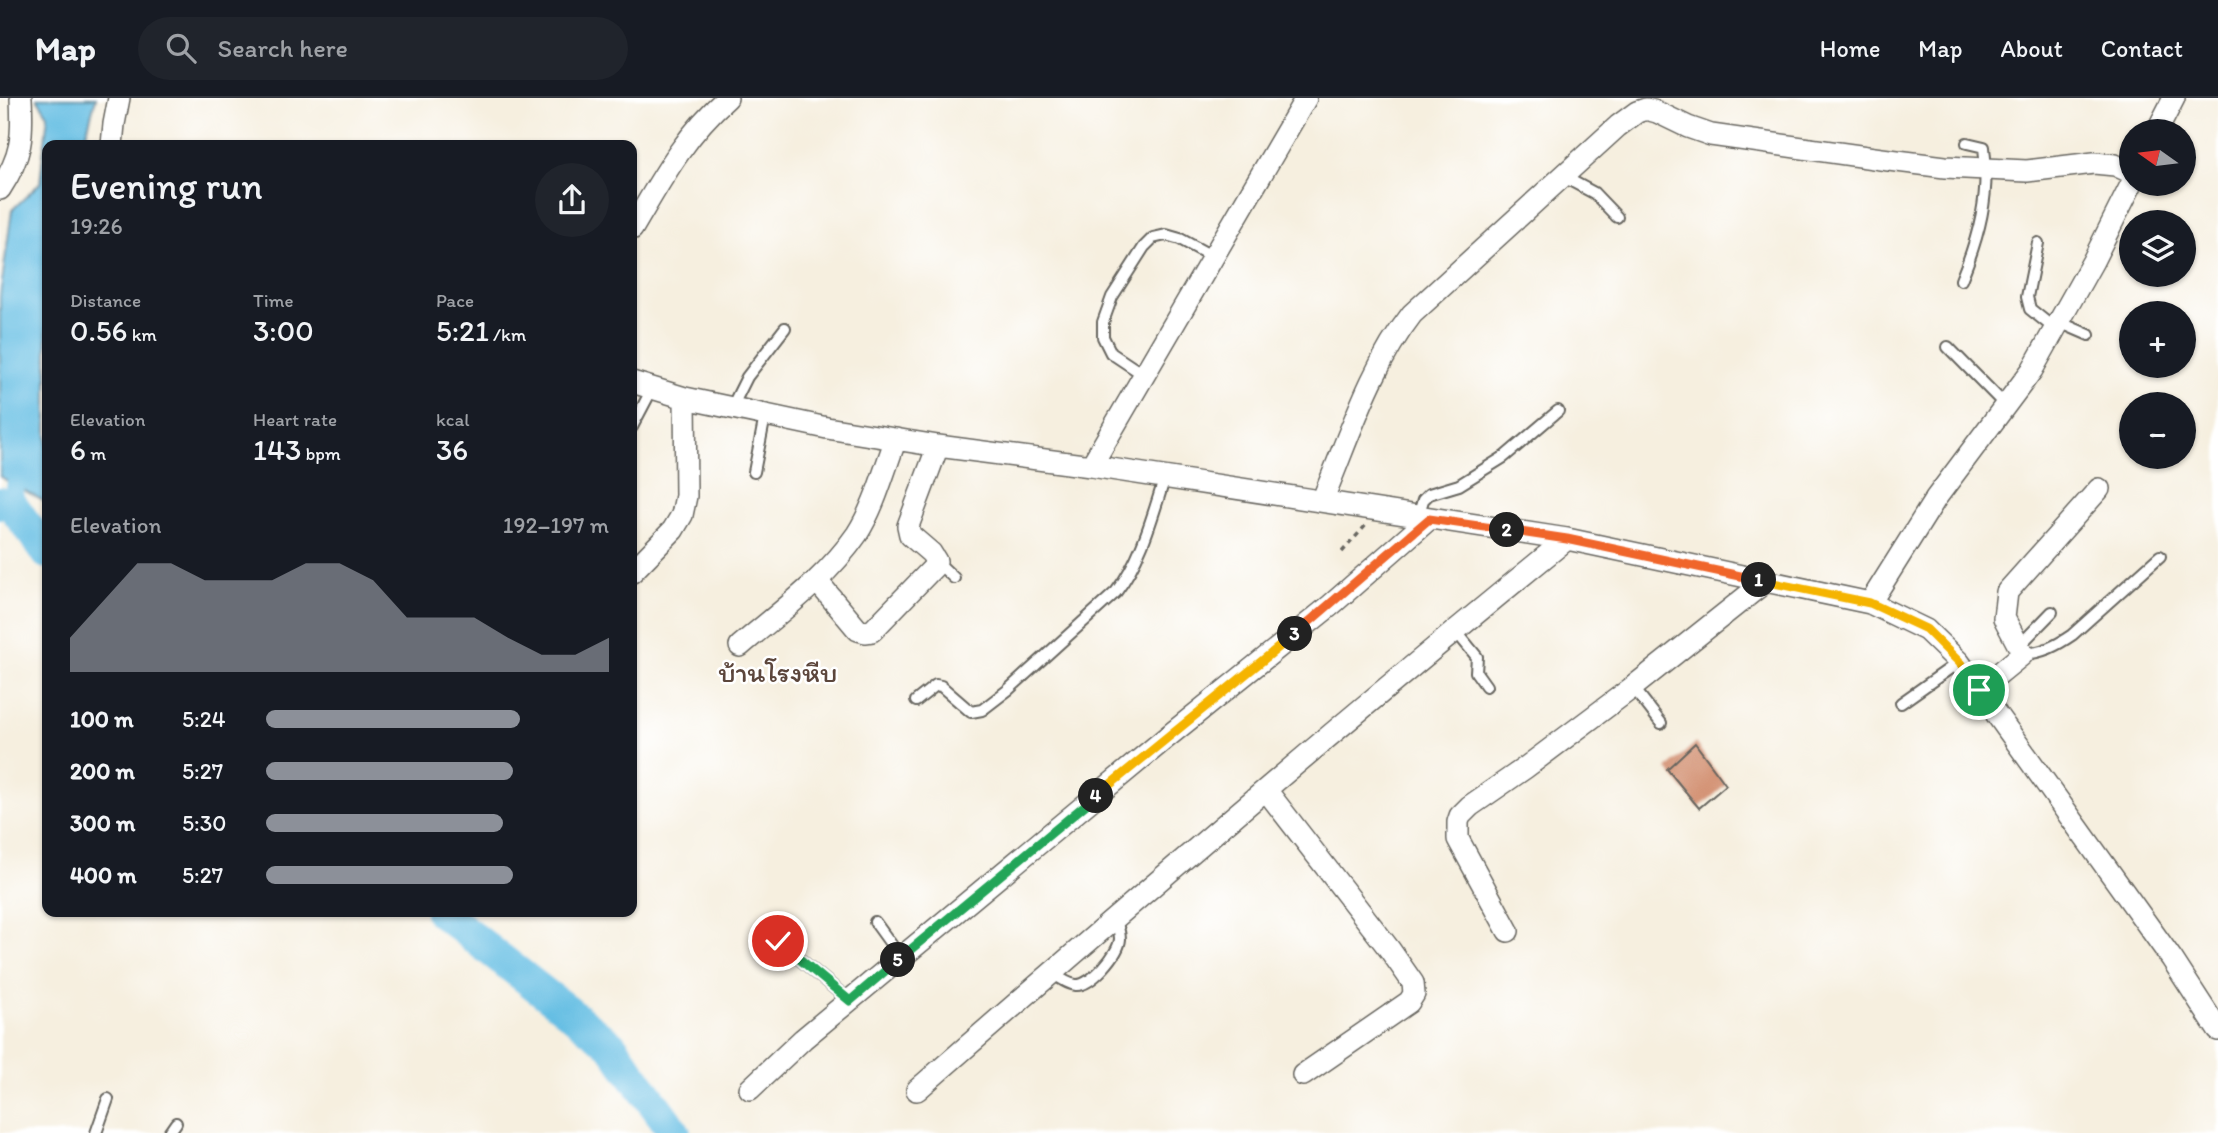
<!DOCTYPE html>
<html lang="en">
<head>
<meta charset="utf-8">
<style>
  body { margin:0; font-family:Itim,"Playpen Sans Thai",sans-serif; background:#20242c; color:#f1f3f6; height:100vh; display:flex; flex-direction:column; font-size:26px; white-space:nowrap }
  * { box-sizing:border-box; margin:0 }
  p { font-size:23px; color:#9ea1a6 }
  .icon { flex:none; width:38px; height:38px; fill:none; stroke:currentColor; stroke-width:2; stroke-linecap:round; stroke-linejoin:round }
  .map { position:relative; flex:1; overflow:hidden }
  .details { position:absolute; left:42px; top:42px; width:595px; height:777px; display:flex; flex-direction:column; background:#171b24; border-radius:14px; box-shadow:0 2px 5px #0004 }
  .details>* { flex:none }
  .needle { width:46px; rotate:284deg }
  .fabs { position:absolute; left:2119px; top:21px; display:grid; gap:14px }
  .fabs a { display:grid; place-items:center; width:77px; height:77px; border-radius:50%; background:#171b24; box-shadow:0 2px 5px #0004; font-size:35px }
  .pin { position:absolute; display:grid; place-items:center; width:60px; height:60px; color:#fff; margin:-30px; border:4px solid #fff; border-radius:50%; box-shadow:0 2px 7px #0007 }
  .km { position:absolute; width:35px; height:35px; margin:-18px; border-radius:50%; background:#222; color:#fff; font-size:19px; line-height:35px; text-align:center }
  .round { display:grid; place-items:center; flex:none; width:74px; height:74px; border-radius:37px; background:#20242c }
  .headline { display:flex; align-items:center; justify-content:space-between; height:119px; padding:0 28px }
  h1 { font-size:38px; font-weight:600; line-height:52px }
  .metrics { display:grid; grid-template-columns:repeat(3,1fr); gap:10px; height:119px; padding:7px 28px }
  .metrics div { display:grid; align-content:center }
  .metrics b { font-size:30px; font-weight:600 }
  .metrics small { font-size:19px; font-weight:400 }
  .metrics p { font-size:19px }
  .chart { height:196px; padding:14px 28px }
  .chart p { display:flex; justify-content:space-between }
  .chart svg { width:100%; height:126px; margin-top:7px; fill:#8c9099; opacity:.7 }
  ul { padding:0 28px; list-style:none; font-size:23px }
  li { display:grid; grid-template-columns:112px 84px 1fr; align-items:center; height:52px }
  li i { height:18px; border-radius:9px; background:#8c9099 }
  header { display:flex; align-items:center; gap:42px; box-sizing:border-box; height:98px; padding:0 35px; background:#171b24; border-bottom:2px solid #363941 }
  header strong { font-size:33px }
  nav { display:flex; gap:38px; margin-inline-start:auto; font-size:24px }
  .search { width:490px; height:63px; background:#20242c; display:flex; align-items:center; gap:18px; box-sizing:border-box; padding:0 24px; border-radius:38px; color:#9ea1a6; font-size:26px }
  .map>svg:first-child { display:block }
  .water { fill:#65bee3; stroke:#406d80; stroke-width:2 }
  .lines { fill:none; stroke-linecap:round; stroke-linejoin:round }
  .canal { stroke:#65bee3; stroke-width:18 }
  .river { stroke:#65bee3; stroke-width:32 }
  .building { fill:#d49477 }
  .service-casing { stroke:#686660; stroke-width:14 }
  .minor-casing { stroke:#686660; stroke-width:24 }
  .path { stroke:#686660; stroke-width:3.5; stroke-dasharray:5 5; stroke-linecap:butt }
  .service { stroke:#fff; stroke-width:10 }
  .minor { stroke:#fff; stroke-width:21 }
  .split-1-casing { stroke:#fff; stroke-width:14 }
  .split-2-casing { stroke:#fff; stroke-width:14 }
  .split-3-casing { stroke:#fff; stroke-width:14 }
  .split-4-casing { stroke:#fff; stroke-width:14 }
  .split-5-casing { stroke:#fff; stroke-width:14 }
  .split-6-casing { stroke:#fff; stroke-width:14 }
  .split-1 { stroke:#f5b400; stroke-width:9 }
  .split-2 { stroke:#f0652b; stroke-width:9 }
  .split-3 { stroke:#f0652b; stroke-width:9 }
  .split-4 { stroke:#f5b400; stroke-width:9 }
  .split-5 { stroke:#22a559; stroke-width:9 }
  .split-6 { stroke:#22a559; stroke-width:9 }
  .labels { text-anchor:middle; stroke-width:5; stroke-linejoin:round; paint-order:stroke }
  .quarter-label { font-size:28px; fill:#5c463c; stroke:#fff }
</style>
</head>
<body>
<header>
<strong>Map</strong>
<div class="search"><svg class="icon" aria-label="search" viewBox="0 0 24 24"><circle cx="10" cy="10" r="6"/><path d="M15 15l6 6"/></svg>Search here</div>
<nav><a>Home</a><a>Map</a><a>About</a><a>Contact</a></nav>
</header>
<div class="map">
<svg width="2218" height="1035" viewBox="0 0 2218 1035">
  <rect width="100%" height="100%" fill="#fff"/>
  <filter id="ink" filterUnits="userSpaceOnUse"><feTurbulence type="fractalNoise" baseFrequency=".0143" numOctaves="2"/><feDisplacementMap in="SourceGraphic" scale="14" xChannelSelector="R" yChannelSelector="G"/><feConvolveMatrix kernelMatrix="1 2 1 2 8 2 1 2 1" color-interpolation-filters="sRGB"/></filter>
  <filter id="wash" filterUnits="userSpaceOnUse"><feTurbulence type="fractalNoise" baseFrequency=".00686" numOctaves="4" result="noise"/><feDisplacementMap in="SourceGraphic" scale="28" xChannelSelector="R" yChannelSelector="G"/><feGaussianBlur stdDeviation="1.57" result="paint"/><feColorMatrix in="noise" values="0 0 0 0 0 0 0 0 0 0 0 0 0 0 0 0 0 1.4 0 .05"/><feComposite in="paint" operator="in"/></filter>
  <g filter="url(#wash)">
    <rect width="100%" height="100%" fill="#f6efdf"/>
    <path class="water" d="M37,0H96L83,47H47V405L0,379V198L12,112L40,85L48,17Z"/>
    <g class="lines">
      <path class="canal" d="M12,407L19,366"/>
      <path class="river" d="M0,405L12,407L47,455
        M441,814L611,947L675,1035"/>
    </g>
    <g id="blocks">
      <path class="building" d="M1695,645L1726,687L1699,710L1667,671Z"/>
    </g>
  </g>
  <g filter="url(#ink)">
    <use href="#blocks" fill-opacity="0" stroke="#686660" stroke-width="2"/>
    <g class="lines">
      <defs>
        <path id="service" d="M1564,79L1594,95L1617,119
          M2038,145L2027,199L2030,211L2055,231
          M1961,182C1979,138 1990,98 1984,49L1967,45
          M2059,224L2089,237
          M1948,249L2005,307
          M1144,277L1111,255L1103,239V224L1112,199L1144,149L1153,140L1166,137L1180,141L1213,159
          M731,311L747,279L785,230
          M632,329L652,291
          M754,374L765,318
          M1418,419L1423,402L1429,396L1459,387L1504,359L1558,313
          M936,463L954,480
          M1455,532L1477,559L1476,574L1486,588
          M2018,549L2052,514
          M2023,556C2042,555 2056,548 2072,537L2160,458
          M1633,589L1661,625
          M916,603L936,587L941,588L971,614L982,612L1008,592L1116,494C1142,460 1152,419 1165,379
          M1901,605L1959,564
          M875,824L901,860
          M778,843L850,903
          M1051,874C1058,879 1067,886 1076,887C1091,888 1119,856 1120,841C1120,834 1117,826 1115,819
          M96,1035L108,1001
          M169,1035L176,1025"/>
        <path id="minor" d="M2157,33L2174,0
          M112,47L114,26L119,0
          M0,91C22,58 23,39 21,0
          M632,131C661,82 684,38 727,0
          M632,284L685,300L827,330L938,348L1091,368L1567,441L1870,505L1926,532L1959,564L2172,861L2218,932
          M1091,368L1306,0
          M1322,403C1349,339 1370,270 1412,216L1618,28L1637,14L1646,11L1657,14L1688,29L1711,37L1881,61L1945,69L2027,73L2094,65L2115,67L2132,75
          M632,474L673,432L682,417L686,398L685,300
          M817,483L858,532L865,534L872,533L933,470L936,463L931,455L910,437L908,428L938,348
          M1870,505L1936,400L2032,272L2093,163L2132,85
          M740,548C781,513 826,481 857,436C875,408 884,372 896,341
          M1979,592L2023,556L2004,520L2007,494L2099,391
          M1266,692L1390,852L1413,885L1414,896L1409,904L1303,977
          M1508,833L1458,741V724L1460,718L1470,708L1525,670L1633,589L1766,483
          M750,991L803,941L1166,640L1331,507L1429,421
          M917,992C1131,805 1347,620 1567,441"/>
      </defs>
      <use href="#service" class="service-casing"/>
      <use href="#minor" class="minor-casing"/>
      <path class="path" d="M1342,454L1366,427"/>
      <use href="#service" class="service"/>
      <use href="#minor" class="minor"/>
    </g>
  </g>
  <g class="lines" filter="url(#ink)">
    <defs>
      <path id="split-1" d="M1759,482L1870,505L1926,531L1959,564L1979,592"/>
      <path id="split-2" d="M1507,432L1567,441L1759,482"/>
      <path id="split-3" d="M1295,536L1429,421L1507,432"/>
      <path id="split-4" d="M1096,698L1295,536"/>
      <path id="split-5" d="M898,862L1096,698"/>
      <path id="split-6" d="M778,843L850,903L898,862"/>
    </defs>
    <use href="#split-1" class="split-1-casing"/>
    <use href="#split-2" class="split-2-casing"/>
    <use href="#split-3" class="split-3-casing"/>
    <use href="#split-4" class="split-4-casing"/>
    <use href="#split-5" class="split-5-casing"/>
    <use href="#split-6" class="split-6-casing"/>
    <use href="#split-1" class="split-1"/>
    <use href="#split-2" class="split-2"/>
    <use href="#split-3" class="split-3"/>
    <use href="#split-4" class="split-4"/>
    <use href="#split-5" class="split-5"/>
    <use href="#split-6" class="split-6"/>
  </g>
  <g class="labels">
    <g class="quarter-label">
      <text x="778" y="584">บ้านโรงหีบ</text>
    </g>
  </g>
</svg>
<div class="fabs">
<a><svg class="needle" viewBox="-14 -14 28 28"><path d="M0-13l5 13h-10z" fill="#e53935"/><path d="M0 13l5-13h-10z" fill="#9ea1a6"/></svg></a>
<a><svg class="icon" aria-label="layers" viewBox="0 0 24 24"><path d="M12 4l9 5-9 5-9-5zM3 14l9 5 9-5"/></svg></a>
<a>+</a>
<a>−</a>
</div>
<div class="pin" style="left:1979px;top:592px;background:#1e9e55"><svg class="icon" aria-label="arrive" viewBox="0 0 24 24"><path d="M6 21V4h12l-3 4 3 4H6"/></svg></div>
<div class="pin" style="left:778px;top:843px;background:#d93025"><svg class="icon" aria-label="check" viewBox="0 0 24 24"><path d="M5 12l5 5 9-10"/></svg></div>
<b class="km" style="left:1759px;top:482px">1</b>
<b class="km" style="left:1507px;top:432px">2</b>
<b class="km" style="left:1295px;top:536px">3</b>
<b class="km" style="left:1096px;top:698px">4</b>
<b class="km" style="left:898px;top:862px">5</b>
<section class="details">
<div class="headline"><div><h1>Evening run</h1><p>19:26</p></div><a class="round"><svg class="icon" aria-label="share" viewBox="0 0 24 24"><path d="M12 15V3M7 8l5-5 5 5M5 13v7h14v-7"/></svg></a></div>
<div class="metrics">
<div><p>Distance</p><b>0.56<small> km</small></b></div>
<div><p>Time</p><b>3:00</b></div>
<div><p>Pace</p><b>5:21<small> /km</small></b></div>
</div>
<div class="metrics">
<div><p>Elevation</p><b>6<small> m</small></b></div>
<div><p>Heart rate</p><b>143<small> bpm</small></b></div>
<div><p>kcal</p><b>36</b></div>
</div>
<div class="chart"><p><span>Elevation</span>192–197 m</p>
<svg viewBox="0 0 160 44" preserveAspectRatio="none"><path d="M0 44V32L10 19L20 6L30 6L40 12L50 12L60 12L70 6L80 6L90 12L100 25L110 25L120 25L130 32L140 38L150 38L160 32V44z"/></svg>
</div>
<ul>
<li><b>100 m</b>5:24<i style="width:74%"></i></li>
<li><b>200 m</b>5:27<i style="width:72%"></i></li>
<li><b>300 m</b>5:30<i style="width:69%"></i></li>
<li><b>400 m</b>5:27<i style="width:72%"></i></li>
</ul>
</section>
</div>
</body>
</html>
